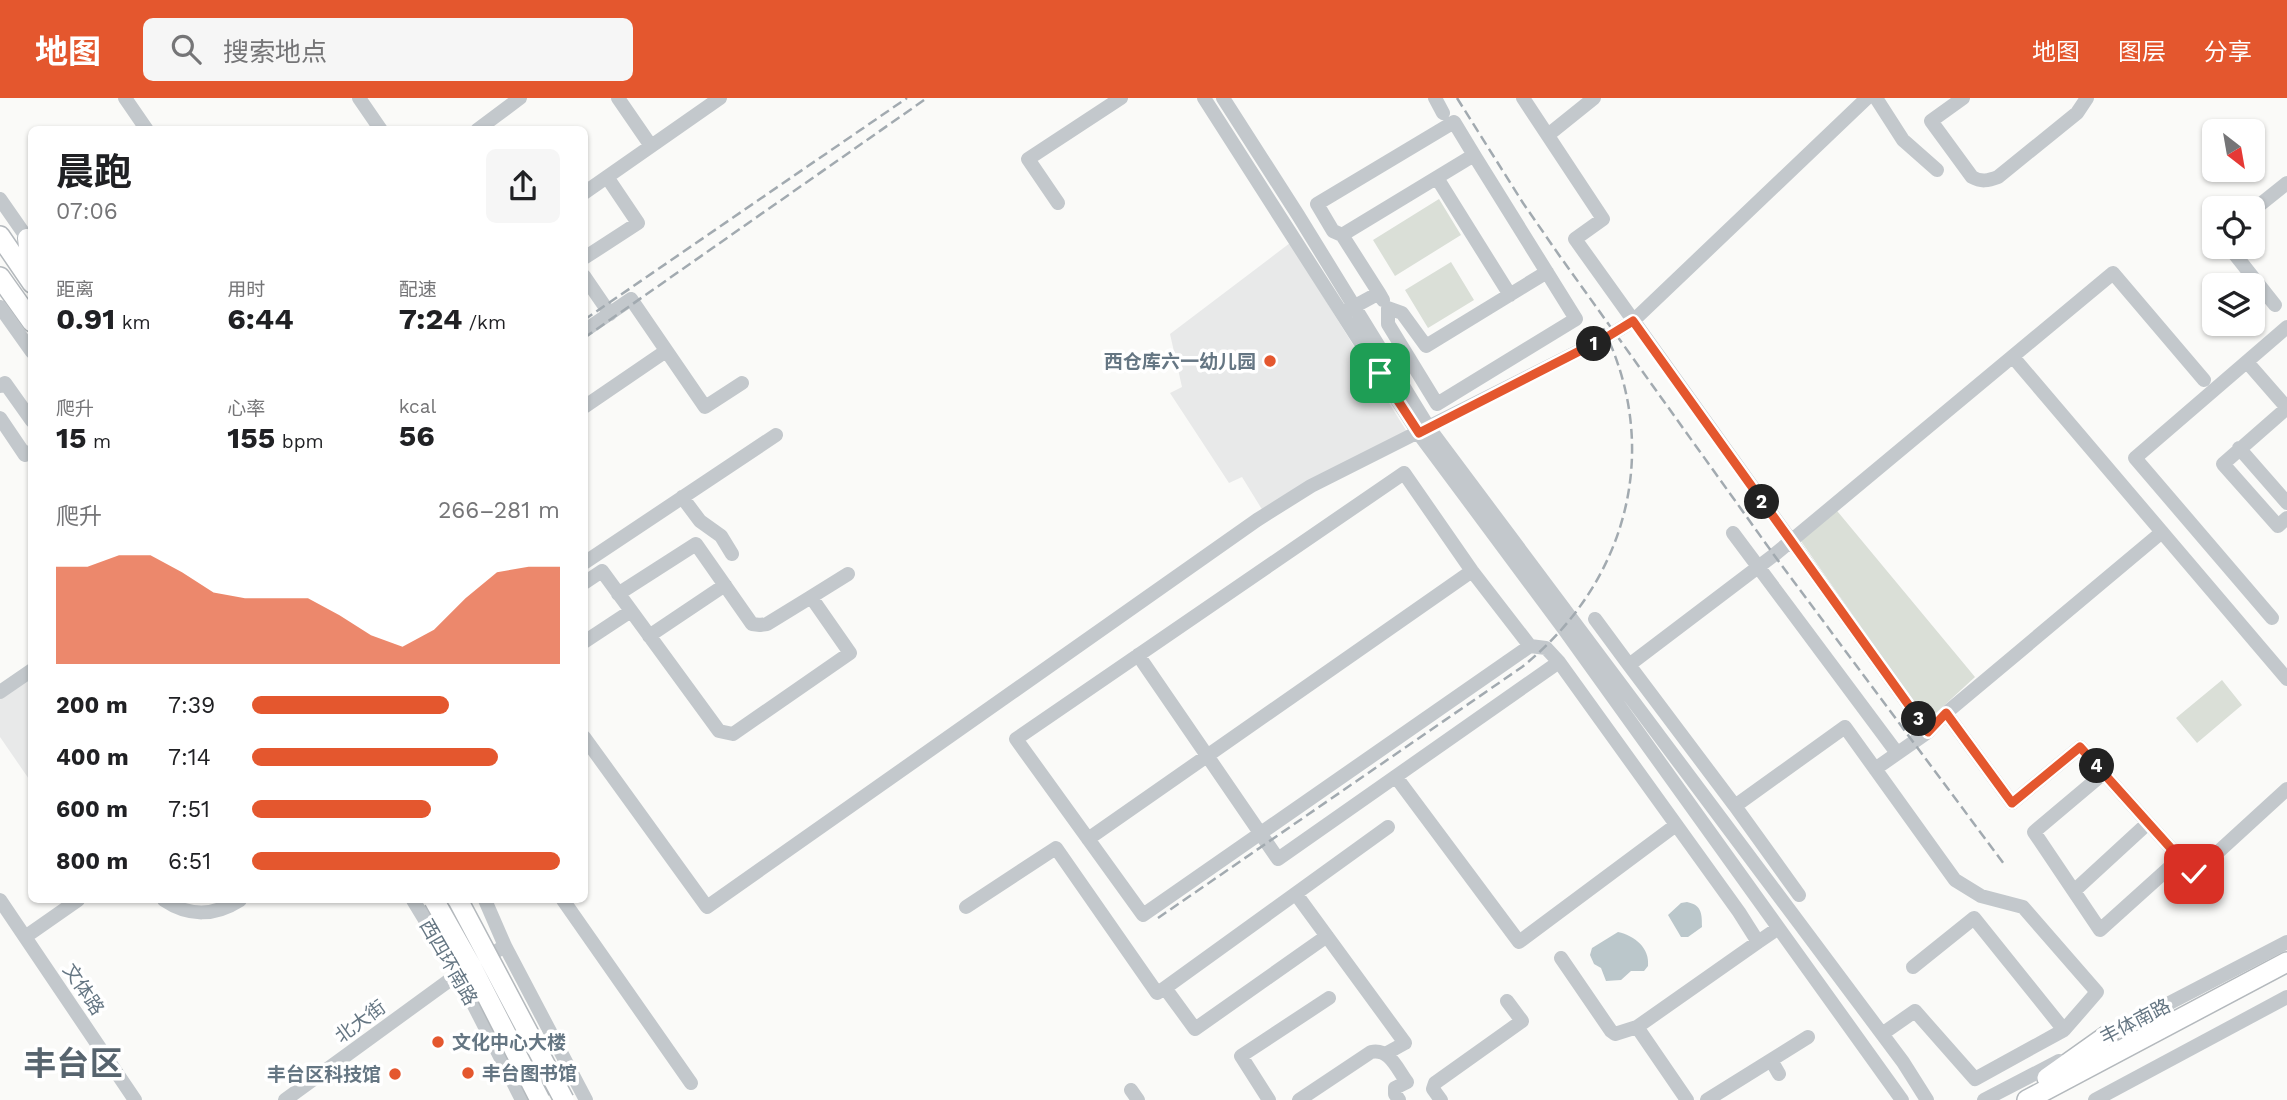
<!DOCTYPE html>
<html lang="zh">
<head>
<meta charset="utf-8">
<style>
  body { margin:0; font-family:"Work Sans","Noto Sans SC",sans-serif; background:#f6f6f6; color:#202124; height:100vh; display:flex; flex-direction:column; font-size:26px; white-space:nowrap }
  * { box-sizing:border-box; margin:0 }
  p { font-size:23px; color:#757577 }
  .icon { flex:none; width:38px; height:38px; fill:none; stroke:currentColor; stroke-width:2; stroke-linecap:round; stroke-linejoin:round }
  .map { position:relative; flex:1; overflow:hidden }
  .side { position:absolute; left:28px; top:28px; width:560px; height:777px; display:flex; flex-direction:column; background:#fff; border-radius:10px; box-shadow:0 2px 5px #0004 }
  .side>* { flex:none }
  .needle { width:46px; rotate:149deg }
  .buttons { position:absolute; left:2202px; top:21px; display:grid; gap:14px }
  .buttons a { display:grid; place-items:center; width:63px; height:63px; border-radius:10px; background:#fff; box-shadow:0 2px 5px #0004; font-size:35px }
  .pin { position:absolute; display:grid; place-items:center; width:60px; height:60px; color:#fff; margin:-30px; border-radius:14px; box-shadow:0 4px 10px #0006 }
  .km { position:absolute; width:35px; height:35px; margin:-18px; border-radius:50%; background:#222; color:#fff; font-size:19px; line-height:35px; text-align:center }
  .round { display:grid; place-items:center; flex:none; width:74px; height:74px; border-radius:10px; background:#f6f6f6 }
  .summary { display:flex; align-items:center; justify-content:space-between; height:119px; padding:0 28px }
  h1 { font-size:38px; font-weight:700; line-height:52px }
  .metrics { display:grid; grid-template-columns:repeat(3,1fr); gap:10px; height:119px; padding:7px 28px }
  .metrics div { display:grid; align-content:center }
  .metrics b { font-size:30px; font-weight:700 }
  .metrics small { font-size:19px; font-weight:400 }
  .metrics p { font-size:19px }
  .chart { height:196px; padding:14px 28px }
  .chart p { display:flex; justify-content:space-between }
  .chart svg { width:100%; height:126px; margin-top:7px; fill:#e4572e; opacity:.7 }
  ul { padding:0 28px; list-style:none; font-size:23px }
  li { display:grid; grid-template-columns:112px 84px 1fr; align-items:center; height:52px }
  li i { height:18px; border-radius:9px; background:#e4572e }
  header { display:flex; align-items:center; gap:42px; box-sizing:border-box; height:98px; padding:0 35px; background:#e4572e; color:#fff }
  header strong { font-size:33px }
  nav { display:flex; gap:38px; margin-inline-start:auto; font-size:24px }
  .search { width:490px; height:63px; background:#f6f6f6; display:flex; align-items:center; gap:18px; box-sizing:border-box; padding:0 24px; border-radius:10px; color:#757577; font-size:26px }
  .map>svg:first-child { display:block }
  .built { fill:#e8e9e9 }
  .green { fill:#dadfd7 }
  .water { fill:#bbc7cb }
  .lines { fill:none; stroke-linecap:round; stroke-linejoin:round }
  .major-casing { stroke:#b5babe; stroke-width:20 }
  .highway-casing { stroke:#b4b9bd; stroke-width:22 }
  .minor { stroke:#c3c8cc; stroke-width:14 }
  .major { stroke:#fff; stroke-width:18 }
  .highway { stroke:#fff; stroke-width:19 }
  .rail { stroke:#a2aab0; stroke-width:2.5; stroke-dasharray:10 5; stroke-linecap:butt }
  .highway-bridge-casing { stroke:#b4b9bd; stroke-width:22; stroke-linecap:butt }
  .highway-bridge { stroke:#fff; stroke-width:19 }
  .route-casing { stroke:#fff; stroke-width:14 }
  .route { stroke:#e4572e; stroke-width:9 }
  .poi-dot { fill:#e4572e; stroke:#fff; stroke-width:2.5 }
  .labels { text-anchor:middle; stroke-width:7; stroke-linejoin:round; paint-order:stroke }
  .poi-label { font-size:19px; font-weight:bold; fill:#657683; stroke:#fff; text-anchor:end }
  .street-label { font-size:19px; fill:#657683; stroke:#fff }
  .town-label { font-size:33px; font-weight:bold; fill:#57646e; stroke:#fff }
</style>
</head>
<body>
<header>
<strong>地图</strong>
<div class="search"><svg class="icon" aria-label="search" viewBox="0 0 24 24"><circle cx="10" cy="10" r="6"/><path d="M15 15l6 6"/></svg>搜索地点</div>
<nav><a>地图</a><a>图层</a><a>分享</a></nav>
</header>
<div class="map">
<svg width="2287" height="1002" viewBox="0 0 2287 1002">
  <rect width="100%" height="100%" fill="#fafaf8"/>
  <path class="built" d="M1290,145L1407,334L1263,413L1242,379L1229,385L1170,295L1182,289L1170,236Z
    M31,578V684L0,639V601Z"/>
  <path class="green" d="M1439,101L1461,137L1395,178L1373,142Z
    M1451,164L1474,202L1428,230L1405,192Z
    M1833,408L1975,579L1936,615H1927L1912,601L1798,439Z
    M2222,582L2242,607L2197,645L2176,620Z"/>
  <path class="water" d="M1687,804C1702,807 1702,816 1702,829L1688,839H1681L1668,817L1681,805Z
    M1618,834C1635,838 1650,850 1648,868L1644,873H1631L1621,882L1606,883L1601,870L1594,866L1590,857L1592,850Z"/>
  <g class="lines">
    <defs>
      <path id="major" d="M27,140L32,184"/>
      <path id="highway" d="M0,138L32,185
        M0,179L32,224
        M2047,980L2109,936
        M2027,1002L2287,864"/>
    </defs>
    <use href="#major" class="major-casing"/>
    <use href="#highway" class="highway-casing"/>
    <path class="minor" d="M125,0L147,32
      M359,0L381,32
      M618,0L651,48
      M1204,0L1419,336L1564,531L1902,1002
      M1223,0L1298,117L1429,330L1903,964L1927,1002
      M1435,0L1443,15
      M1523,0L1603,121L1575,141L1928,634L1946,615L2012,705L2080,649L2194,776L2287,691
      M1876,0L1903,42L1937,72
      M1963,0L1931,23L1972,79C1981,84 1988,83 1998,79L2077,15L2087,0
      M477,32L520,0
      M1548,37L1594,0
      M1437,80L1510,197
      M584,95L720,0
      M0,101L32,147
      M1058,105L1028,61L1121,0
      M2252,113L2287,85
      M1342,137L1333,133L1317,106L1454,24L1474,57
      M2229,149L2275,207
      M584,160L638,125L607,79
      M584,178L610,216
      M1379,195L1342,137L1474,57L1576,221L1437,306L1388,226V210L1402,215L1426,248L1547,174
      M0,209L32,254
      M1346,213L1379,195L1383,202
      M584,233L631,201L705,309L742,285
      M2013,259L2287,581
      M2247,264L2287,310L2223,366L2278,428L2287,420
      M0,288L5,285L32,323
      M584,309L666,253
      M0,320L25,357L32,353
      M2239,350L2287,405
      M682,399L700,423L721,438L732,456
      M1733,435L1897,655
      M584,465L776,337
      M584,485L602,473L719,633L733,636L850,555L811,499L848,476
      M618,496L696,446L752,526L760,527L767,526L811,499
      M2272,520L2135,360L2287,229
      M1595,521L1629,567
      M649,538L725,487
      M584,544L631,513
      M1530,548L1143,817L1016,641L1404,375L1472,473L1530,548L1546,550L1559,564L1739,814L1758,844L1777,831
      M1138,557L1278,761L1559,564
      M0,594L32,572
      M1946,615L2162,434
      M584,639L707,809L1257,422L1311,388L1607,239L1633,223L1867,0
      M1875,671L1928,634
      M2104,675L2034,734L2100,832L2180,760
      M1396,679L1519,844L1676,727
      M1735,708L1629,567L1774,457L2113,175L2204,282
      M1088,741L1472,473
      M2074,793L2148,725
      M1296,796L1405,945L1387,955
      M1799,797L1735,708L1845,629L1955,782L1981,798L2023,809L2097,894L2064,932
      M0,802L135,1002
      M164,802C189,819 215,818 240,802
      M413,802L458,876L522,1002
      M485,802L505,848L586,1002
      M563,802L691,985
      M966,809L1056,750L1157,895L1165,890
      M1327,838L1195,931L1165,890L1388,729
      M25,839L78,802
      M1561,860L1611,933L1615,936L1637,929
      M1882,936L1915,913L1975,981L2064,932L1974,820L1913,869
      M2102,940L2287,844
      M1771,962L1779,976
      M1131,992L1138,1002
      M285,1002L458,876L505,848
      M1269,1002L1241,958L1329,900
      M1299,1002L1371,954C1390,950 1397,971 1407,984L1395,990V996L1399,1002
      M1441,1002L1433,991L1435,985L1522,923L1507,903
      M1687,1002L1637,929L1758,844
      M1707,1002L1808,939
      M1984,1002L2059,963
      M2095,1002L2287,899"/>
    <use href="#major" class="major"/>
    <use href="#highway" class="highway"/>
    <path class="rail" d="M1457,0L1523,105L1559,157L1774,457L2004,766
      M584,222L907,0
      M584,240L927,0
      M1158,820L1522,569C1628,484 1664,349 1601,226"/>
    <defs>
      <path id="highway-bridge" d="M434,802L472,869L540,1002
        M458,802L564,1002"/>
    </defs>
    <use href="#highway-bridge" class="highway-bridge-casing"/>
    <use href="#highway-bridge" class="highway-bridge"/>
  </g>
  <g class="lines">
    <defs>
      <path id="route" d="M1380,275L1419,335L1607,239L1633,223L1928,634L1946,615L2012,705L2080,649L2194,776"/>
    </defs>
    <use href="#route" class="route-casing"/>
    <use href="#route" class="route"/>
  </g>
  <g class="poi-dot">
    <circle cx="1270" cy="263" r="7"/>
    <circle cx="438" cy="944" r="7"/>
    <circle cx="468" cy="975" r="7"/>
    <circle cx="395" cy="976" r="7"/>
  </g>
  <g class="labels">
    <g class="poi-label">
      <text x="1256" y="270">西仓库六一幼儿园</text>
      <text x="452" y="951" text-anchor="start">文化中心大楼</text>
      <text x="482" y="982" text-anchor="start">丰台图书馆</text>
      <text x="381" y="983">丰台区科技馆</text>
    </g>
    <g class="street-label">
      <text transform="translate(449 864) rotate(60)" y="7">西四环南路</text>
      <text transform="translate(84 891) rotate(56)" y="7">文体路</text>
      <text transform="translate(360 923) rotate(-36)" y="7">北大街</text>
      <text transform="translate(2135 923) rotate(-27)" y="7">丰体南路</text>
    </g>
    <g class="town-label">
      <text x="73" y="977">丰台区</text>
    </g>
  </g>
</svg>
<div class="buttons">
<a><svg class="needle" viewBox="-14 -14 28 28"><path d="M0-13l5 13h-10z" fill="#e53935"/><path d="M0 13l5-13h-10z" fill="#757577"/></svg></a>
<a><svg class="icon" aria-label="locate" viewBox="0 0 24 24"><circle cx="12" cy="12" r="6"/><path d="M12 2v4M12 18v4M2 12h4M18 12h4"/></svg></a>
<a><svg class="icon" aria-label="layers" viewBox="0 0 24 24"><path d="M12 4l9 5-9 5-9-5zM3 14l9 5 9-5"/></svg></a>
</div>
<div class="pin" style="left:1380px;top:275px;background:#1e9e55"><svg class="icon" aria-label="arrive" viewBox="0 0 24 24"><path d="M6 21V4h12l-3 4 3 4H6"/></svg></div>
<div class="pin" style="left:2194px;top:776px;background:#d93025"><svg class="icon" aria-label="check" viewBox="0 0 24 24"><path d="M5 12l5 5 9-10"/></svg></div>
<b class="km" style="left:1594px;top:246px">1</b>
<b class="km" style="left:1762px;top:404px">2</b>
<b class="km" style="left:1919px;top:621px">3</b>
<b class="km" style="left:2097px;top:668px">4</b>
<section class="side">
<div class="summary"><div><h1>晨跑</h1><p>07:06</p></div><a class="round"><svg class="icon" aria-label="share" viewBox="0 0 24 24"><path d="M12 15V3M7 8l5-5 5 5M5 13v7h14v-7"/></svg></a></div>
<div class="metrics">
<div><p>距离</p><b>0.91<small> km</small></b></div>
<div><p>用时</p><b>6:44</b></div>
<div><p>配速</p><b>7:24<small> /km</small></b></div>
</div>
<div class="metrics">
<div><p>爬升</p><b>15<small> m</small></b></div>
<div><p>心率</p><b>155<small> bpm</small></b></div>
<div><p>kcal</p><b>56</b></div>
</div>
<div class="chart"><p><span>爬升</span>266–281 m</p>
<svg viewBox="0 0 160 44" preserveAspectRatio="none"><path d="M0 44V10L10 10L20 6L30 6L40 12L50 19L60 21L70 21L80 21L90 27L100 34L110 38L120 32L130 21L140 12L150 10L160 10V44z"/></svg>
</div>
<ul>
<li><b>200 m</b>7:39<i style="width:64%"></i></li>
<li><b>400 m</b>7:14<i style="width:80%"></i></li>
<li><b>600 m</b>7:51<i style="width:58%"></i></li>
<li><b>800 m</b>6:51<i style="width:100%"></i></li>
</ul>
</section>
</div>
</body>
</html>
